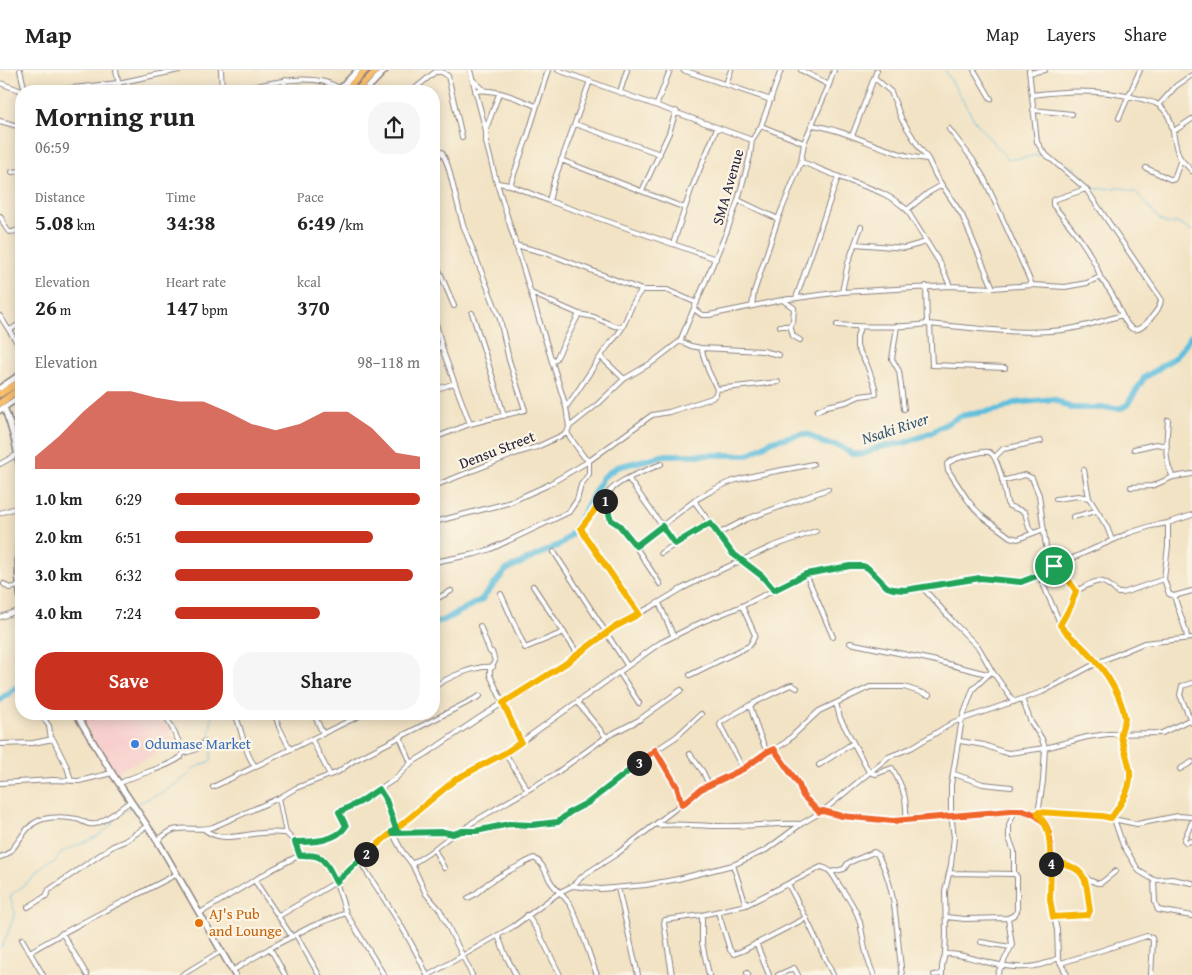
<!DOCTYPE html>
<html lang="en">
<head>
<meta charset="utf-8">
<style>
  body { margin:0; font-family:"Gentium Book Plus",serif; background:#f6f6f6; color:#222; height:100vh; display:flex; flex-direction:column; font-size:19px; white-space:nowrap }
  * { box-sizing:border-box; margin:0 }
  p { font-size:16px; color:#767676 }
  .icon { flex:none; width:28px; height:28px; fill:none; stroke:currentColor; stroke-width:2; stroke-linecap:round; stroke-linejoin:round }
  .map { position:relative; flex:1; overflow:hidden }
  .sheet { position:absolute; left:15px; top:15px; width:425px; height:635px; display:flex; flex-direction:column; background:#fff; border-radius:20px; box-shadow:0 2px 12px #0003 }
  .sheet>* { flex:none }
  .pin { position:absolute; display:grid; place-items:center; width:42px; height:42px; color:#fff; margin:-21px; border:2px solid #fff; border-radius:50%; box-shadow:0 1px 5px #0007 }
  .km { position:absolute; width:25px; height:25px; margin:-12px; border-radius:50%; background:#222; color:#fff; font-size:14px; line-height:25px; text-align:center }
  .round { display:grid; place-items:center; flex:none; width:52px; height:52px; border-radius:20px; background:#f6f6f6 }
  .summary { display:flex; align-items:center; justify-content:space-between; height:85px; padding:0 20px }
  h1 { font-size:28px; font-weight:600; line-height:38px }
  .figures { display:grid; grid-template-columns:repeat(3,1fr); gap:8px; height:85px; padding:5px 20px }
  .figures div { display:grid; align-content:center }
  .figures b { font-size:21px; font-weight:600 }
  .figures small { font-size:14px; font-weight:400 }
  .figures p { font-size:14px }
  .chart { height:140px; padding:10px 20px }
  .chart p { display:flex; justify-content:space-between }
  .chart svg { width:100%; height:90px; margin-top:5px; fill:#c8321e; opacity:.7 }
  .action { display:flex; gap:10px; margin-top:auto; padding:10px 20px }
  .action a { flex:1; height:58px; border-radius:20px; background:#c8321e; color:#fff; font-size:20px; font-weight:600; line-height:58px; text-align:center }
  .action a+a { background:#f6f6f6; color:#222 }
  ul { padding:0 20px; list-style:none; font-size:16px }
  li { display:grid; grid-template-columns:80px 60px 1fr; align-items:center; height:38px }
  li i { height:12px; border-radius:6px; background:#c8321e }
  header { display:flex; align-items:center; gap:30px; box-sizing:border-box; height:70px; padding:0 25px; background:#fff; border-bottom:1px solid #e0e0e0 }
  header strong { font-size:24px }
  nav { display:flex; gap:28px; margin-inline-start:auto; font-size:18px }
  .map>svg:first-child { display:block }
  .built { fill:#f7d0cd }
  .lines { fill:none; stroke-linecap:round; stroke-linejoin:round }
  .stream { stroke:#5fbedd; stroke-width:1 }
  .river { stroke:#5fbedd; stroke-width:6 }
  .minor-casing { stroke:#8a8280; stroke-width:6 }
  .tertiary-casing { stroke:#8a8280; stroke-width:8 }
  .primary-casing { stroke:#8a8280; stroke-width:9 }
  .minor { stroke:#fff; stroke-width:4 }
  .tertiary { stroke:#fff; stroke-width:5 }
  .primary { stroke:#fabe6d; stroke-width:6 }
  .split-1-casing { stroke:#fff; stroke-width:10 }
  .split-2-casing { stroke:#fff; stroke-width:10 }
  .split-3-casing { stroke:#fff; stroke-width:10 }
  .split-4-casing { stroke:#fff; stroke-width:10 }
  .split-5-casing { stroke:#fff; stroke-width:10 }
  .split-1 { stroke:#22a559; stroke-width:6 }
  .split-2 { stroke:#f5b400; stroke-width:6 }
  .split-3 { stroke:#22a559; stroke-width:6 }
  .split-4 { stroke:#f0652b; stroke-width:6 }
  .split-5 { stroke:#f5b400; stroke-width:6 }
  .shop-dot { fill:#3f7fe0; stroke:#fcf5e5; stroke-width:2 }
  .food-dot { fill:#e8710a; stroke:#fcf5e5; stroke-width:2 }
  .labels { text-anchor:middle; stroke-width:4.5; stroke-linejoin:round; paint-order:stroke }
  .street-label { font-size:15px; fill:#22223b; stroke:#fcf5e5 }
  .shop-label { font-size:15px; fill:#366cbe; stroke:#fcf5e5; text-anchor:start }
  .food-label { font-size:15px; fill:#c56008; stroke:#fcf5e5; text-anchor:start }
  .water-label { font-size:16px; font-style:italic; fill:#375974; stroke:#fcf5e5 }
</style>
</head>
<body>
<header>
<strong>Map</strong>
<nav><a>Map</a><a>Layers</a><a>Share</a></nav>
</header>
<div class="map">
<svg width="1192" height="905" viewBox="0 0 1192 905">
  <rect width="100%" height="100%" fill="#fcf5e5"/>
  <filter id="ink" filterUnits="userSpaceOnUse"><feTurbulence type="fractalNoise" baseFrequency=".02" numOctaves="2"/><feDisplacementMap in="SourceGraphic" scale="10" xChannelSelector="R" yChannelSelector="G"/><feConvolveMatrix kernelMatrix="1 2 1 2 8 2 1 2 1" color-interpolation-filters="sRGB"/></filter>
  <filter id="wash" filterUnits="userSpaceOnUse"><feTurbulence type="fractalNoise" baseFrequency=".0096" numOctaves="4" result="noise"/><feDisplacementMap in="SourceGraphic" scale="20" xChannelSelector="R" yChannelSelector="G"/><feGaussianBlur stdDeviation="1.12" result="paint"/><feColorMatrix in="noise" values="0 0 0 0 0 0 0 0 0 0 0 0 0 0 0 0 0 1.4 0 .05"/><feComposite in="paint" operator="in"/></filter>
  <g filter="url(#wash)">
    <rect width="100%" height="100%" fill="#f2e3c5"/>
    <path class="built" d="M79,644H162L176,672L172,676L113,703Z"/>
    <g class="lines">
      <path class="stream" d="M945,0L975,51L1008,90L1039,85L1047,88
        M1055,91L1076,99L1096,119L1123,118L1137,123L1160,150L1167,154L1177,153L1192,161
        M137,734L167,720L186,707L196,697L211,691C212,683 211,678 210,670C209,661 212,652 212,644
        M0,878L6,868L15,843L10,827L12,824L55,792L62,782L98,766L111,755L115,748L130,738"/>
      <path class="river" d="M434,553L444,550L481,530L506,500L561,474L573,462L603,407L617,397L666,385H748L772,371L801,364L809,365L823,373L840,376L852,384H864L879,377L905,373L932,362L960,346L1002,339L1015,333L1054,329L1071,338H1121L1127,335L1144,308L1177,286L1192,265
        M0,630L21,614"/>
    </g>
  </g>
  <g filter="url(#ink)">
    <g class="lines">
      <defs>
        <path id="minor" d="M20,0L25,21
          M116,0L120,21
          M221,0L222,21
          M470,0L486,61V72L496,110L566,337
          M558,0L752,70
          M683,0L771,30
          M801,0L829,15
          M974,0L991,29
          M1029,0L1037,72L1044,83L1086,119L1161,229C1161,237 1155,243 1150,249C1146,254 1138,263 1131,258C1123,252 1119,237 1114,228C1111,221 1106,215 1101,209C1099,204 1098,199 1095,194C1085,173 1068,153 1053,135V130L1086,119
          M1029,3L1045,0
          M875,8L891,22L902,50L919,77L928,89L936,106L962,145L993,218
          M473,10L484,20
          M0,13L22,21
          M726,14L731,0
          M46,21L118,13L179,0
          M234,21C264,14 315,0 340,19
          M280,21L284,16L286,10
          M412,21L435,2H442L448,6L462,67
          M475,21C495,18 518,29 536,36
          M620,22L627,0
          M1032,25C1075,19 1113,20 1155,33C1176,43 1171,68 1179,86C1181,91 1188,96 1192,101
          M657,34L670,0
          M1159,35L1176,16L1192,5
          M1033,40L1072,44
          M1119,48L1140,0
          M0,51L21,57
          M575,54L660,84
          M812,55C846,60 876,78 909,86C915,88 922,88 928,89
          M761,56L804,73
          M486,59L499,24
          M949,59L973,90L984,108L1018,183L1032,215
          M1174,61L1192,49
          M852,66L877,0
          M434,82H442L448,96L463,155L500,249L509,290L525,340L470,354L434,368
          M561,90L685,138
          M801,92C814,96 825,102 837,106C864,118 884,119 907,140L941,195L950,216
          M1146,98L1172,110L1174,109L1181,89
          M12,102L21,101
          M498,113L510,115L549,131L716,189
          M510,115L527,68L548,0
          M642,121L669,63L676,41
          M738,130L778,149
          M549,131L554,111L590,11
          M907,140L928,123L942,115
          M0,146C7,157 5,168 21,158
          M673,174L691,120L717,58
          M855,174L905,178L926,172
          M515,175L546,183L642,220
          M434,188L454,236
          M926,216L927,254
          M842,222L848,193L861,157
          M531,223L579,244L594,247L614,256L623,257
          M796,228L838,107
          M697,233L667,220H642C632,230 629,245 622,258C618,265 613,270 608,276C593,296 581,318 566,337L569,357L567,363L584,387L589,391L652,345L669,342L712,328L716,324L717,319L708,300L701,278
          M752,236L754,222L778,149L801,92L804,73L829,15L834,0
          M694,239L702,245H709L782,230L842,222L950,216L993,218L1032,215L1065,217L1087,213L1100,207
          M472,243L497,321L504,346
          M0,246L21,279
          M434,246L444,284L470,354
          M790,255L793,266L800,270
          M837,255C867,257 897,258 927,254C967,257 1010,264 1050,261C1075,260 1099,252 1122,245
          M930,255L932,295L1005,298
          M780,256H789L793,252L794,238L784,231
          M897,256L892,289L899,301L904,339
          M10,260L21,253
          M434,279L442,277
          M779,285L763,281L701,278L691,276L680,271L727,161L738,130L750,86L752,70L761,56L781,0
          M552,292L556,289L579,244
          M624,309L653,292L680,271
          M717,319L778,312
          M434,320L455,313
          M817,341L827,336L846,332L860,326L876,324L875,317L867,295L857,277V267L860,257
          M1168,350C1167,368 1163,390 1173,407
          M569,357L599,333L624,309L601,287
          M1134,379L1156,374L1167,376
          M995,387L1003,379L1041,371
          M0,394L18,384
          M1084,400L1089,428L1107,457L1112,470
          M628,408L675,474
          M1002,411L1025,405L1032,408L1039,425L1047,484L1061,507L1069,511L1076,521L1071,537L1061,555
          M434,416L520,382L537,377L567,363
          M1131,417L1152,416L1173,407L1192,404
          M604,428L581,458L585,466L639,544
          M1056,429L1078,426L1089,428
          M696,433L695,430C708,423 720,415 733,411C759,403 787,400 813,394
          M0,443L19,437
          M1073,447L1096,441
          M434,452L508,433L546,416L589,391
          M1168,453V476L1164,509L1169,524L1174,526L1186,561L1187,568
          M1033,463L1029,458L1025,442L1009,436L1007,433C1005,422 999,386 989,382C984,381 978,383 973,384C964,386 954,388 947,394L948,400L967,429L974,438L983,447L1010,467L1018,469L1044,459
          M718,464L747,449L828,419
          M636,476L694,431L732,483L762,506L774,520
          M554,482L627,595
          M661,483L710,453
          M434,484L436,491
          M434,492L475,484L491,479L569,442L577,430L581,415L589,404V391
          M806,504L833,567
          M4,514L9,518L20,516
          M660,514L626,462L619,455L611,449L604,428C616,409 642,403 661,394
          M533,516L578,584
          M923,518L956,555L979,578L992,601L1014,632
          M1076,521C1097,511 1100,505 1118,523H1123L1164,509
          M501,524L525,578L564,562
          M1174,526L1192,521
          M434,530L451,521
          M659,533L673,565
          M0,547L21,540
          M480,556L490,582H492L495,591L490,600V605L521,672
          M850,573L932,590L987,604
          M619,602L639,633
          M690,605L749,576L752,572L755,565L742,536
          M1192,613L1182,616L1180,625L1192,653
          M434,617C448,607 476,595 493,597
          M1022,629L1031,652L1042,669L1045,678L1043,711L1038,744
          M577,632L606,667
          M836,633L840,648L869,702L876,704L892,698C903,718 907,726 906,749
          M41,644L49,656L51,669
          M235,644C242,659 245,686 256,697
          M275,644L279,657L290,679
          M314,644L323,664
          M400,667L411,693
          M312,670L330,705
          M960,671L984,675L1003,682L1009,683L1045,678L1087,667L1108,664L1162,663L1189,650
          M0,674L33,673L53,669L67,697L71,711
          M775,679L791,702L803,726L819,742
          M655,680L677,717L682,735
          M767,682L758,661L750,635L788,616L792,615L797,618
          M183,683C191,681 200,680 204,672
          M505,683L527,719
          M690,684L703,702L709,715
          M819,695L853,673
          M743,699L720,655L721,652L750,635
          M1180,699L1192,692
          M954,704L983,714L1011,717
          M0,713L53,710L79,711L112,703
          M119,714C138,702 162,701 181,687L183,681L181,676L165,644
          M213,717L363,644
          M379,719L386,730L396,759
          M279,728L286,763L295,772L300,785
          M823,741L842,746L893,751L951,745H972L1015,740H1022L1038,745L1045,751L1048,759L1052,800L1050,829L1057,860L1058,888L1067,905
          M1038,742L1102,746L1111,748C1122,733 1134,715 1129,696C1127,686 1123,676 1121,666C1120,660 1125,654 1124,648C1122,625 1106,601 1090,585C1081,574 1069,567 1061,555L1039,505
          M1113,749L1137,754L1178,746L1192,747
          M1114,749L1123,775L1139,801L1154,810L1172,809L1192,813
          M1192,752L1184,770L1186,772L1192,771
          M658,755C679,753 699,756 720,756C747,757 773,753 801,754
          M205,760C222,773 243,764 262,763C270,762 278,763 286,763
          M462,761H476L509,754L532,755L562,751L570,742L589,733L650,684L676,667L701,644
          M392,762L402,781L412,794L426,824L440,840L472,905
          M393,763L444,762L453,764
          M157,771C161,768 166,763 171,761C183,755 199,762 213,757L279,728L296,718L338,702L353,691L480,626
          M295,772C311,772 336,772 346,756L339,742L359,732L395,709L411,693L426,684L479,648L565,594L620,553L651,537L683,518L703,508L771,477L816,461
          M434,779L444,798
          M0,787C17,783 21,758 38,751C48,746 66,747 77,749C84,751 87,756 95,754C107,751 120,738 131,731
          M359,790C383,828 409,864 427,905
          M1051,790L1074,797L1089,810L1097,813H1101L1116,801
          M412,794L429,783L453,764L462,761L473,752L555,704L606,667L639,650L681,620
          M733,795L746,835
          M831,802L844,799L848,793L874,782L877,784C898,819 896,865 902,905
          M1014,804V781L1009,768V755L1015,740
          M1154,810L1155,832L1158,840L1192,846
          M255,811L292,867
          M788,814L806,848
          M572,816L601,819L646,815L678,809L733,795L766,780L801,754L823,741L888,687L911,678L954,652L1042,622L1097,593L1144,573L1192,568
          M618,818L638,905
          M468,828C476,825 480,820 487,814C501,804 519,796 534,788C542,792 545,801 549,809C555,820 565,826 571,836C582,858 588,883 597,905
          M28,837L46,826L49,820L113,776L125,771L147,756
          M718,842L730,880L734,884L742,881L806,848L833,905
          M200,843L273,799L300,785L310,784L318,786L326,794L336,812L346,843L384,905
          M527,845L538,861L560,905
          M702,845V873L709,905
          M279,846L336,812L375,776L456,709L505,683L521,672L660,573L702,552L742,536L806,504L850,496H863L868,498L887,517L893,519L905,520L980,508L1021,511L1129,463L1151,456L1168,453L1192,445
          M946,847L965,849L1008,848L1014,845L1017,841V807L1015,804L949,803
          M1053,847L1089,845L1090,841L1085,807
          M62,863L87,905
          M296,865L319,905
          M498,866L506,886L516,905
          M22,869L43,905
          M981,872L1010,877
          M756,873L769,905
          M270,878L285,905
          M30,882C78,853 128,830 177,804
          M945,884C957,883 967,887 979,890C1006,898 1033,902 1058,888
          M1061,893L1147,866L1152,868L1153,872L1151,905
          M232,901L270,878L312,856L346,843
          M747,903L748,905
          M182,905L221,881
          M429,905L514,856L560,822L572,816L584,805L618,783L701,719L743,699L767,682L775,679L786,672L819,641L870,617H904L929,625
          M672,905L664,853L665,850L702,845L746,835L821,797C829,798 833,805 837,812C846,825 858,840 861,857C864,874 866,889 874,905
          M778,905L794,898L798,905
          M934,905L942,904
          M942,905V896L945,884L946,865L945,821L951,795L954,767L951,745V715L962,649L973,619L992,601
          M997,905L1012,875L1008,848"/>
        <path id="tertiary" d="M338,21L358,0
          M365,21L385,0
          M0,318L21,304
          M4,337C12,358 18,379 20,401C23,443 14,487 21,529
          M0,340L21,326
          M76,644L112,703L160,775L235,905"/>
        <path id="primary" d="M345,21L366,0
          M356,21L377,0
          M0,324L21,311
          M0,333L21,318"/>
      </defs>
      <use href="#minor" class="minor-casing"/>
      <use href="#tertiary" class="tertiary-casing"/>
      <use href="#primary" class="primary-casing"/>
      <use href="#minor" class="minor"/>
      <use href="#tertiary" class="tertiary"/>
      <use href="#primary" class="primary"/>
    </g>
  </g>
  <g class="lines" filter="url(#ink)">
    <defs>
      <path id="split-1" d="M605,431L611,450L619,455L636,476L662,456L675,474L710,453L732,483L762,506L774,520L806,504L850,496H863L868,498L887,517L893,519L905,520L980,508L1021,512L1039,505L1054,496"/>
      <path id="split-2" d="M366,784L456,709L505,683L521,672L503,633L565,594L613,558L639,544L585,466L581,458L604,428L605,431"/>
      <path id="split-3" d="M366,784L336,812C326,793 324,782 300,786L295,772C311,772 336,772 346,756L339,742L360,732L379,719L386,730L396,759L392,762L393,763L444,762L453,764L462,761H476L509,754L532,755L558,752L570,742L589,732L639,693"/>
      <path id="split-4" d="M639,693L655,680L677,717L682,735L701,719L743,699L767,682L774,679L799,715L803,726L819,742L823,741L842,746L893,751L1022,740C1053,748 1050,766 1051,794"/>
      <path id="split-5" d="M1051,794L1050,829L1053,847L1088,845L1090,841C1085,807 1089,799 1051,790C1049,773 1051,757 1038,745V742L1102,746L1111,748C1122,733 1134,715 1129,696C1127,686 1123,676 1121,666C1120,660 1125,654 1125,648C1121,625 1106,601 1090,585C1081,574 1069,567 1060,555L1071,536L1076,521L1069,511L1061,507L1054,496"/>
    </defs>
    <use href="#split-1" class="split-1-casing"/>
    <use href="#split-2" class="split-2-casing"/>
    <use href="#split-3" class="split-3-casing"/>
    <use href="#split-4" class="split-4-casing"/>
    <use href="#split-5" class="split-5-casing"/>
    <use href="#split-1" class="split-1"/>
    <use href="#split-2" class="split-2"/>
    <use href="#split-3" class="split-3"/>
    <use href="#split-4" class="split-4"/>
    <use href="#split-5" class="split-5"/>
  </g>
  <circle class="shop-dot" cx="135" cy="674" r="5"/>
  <circle class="food-dot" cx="199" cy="853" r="5"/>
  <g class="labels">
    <g class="street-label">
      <text transform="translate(728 117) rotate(-74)" y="5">SMA Avenue</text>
      <text transform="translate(497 380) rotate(-21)" y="5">Densu Street</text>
    </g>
    <g class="shop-label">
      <text x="145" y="679">Odumase Market</text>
    </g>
    <g class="food-label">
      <text x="209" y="849">AJ's Pub<tspan x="209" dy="17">and Lounge</tspan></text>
    </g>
    <g class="water-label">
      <text transform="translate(895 358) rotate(-18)" y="6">Nsaki River</text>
    </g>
  </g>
</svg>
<div class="pin" style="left:1054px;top:496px;background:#1e9e55"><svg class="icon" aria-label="arrive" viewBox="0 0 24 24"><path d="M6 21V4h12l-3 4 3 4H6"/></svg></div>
<b class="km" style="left:605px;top:431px">1</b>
<b class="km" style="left:366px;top:784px">2</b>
<b class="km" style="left:639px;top:693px">3</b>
<b class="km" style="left:1051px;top:794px">4</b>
<section class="sheet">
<div class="summary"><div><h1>Morning run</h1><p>06:59</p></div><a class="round"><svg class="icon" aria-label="share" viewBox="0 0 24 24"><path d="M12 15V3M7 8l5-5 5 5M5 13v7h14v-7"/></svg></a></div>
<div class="figures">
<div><p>Distance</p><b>5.08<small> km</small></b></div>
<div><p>Time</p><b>34:38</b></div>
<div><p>Pace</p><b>6:49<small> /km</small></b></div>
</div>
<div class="figures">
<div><p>Elevation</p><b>26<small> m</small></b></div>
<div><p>Heart rate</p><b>147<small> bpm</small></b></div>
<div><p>kcal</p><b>370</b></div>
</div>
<div class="chart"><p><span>Elevation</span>98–118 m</p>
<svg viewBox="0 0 160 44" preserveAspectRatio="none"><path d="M0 44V38L10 28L20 16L30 6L40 6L50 9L60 11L70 11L80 16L90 22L100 25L110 22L120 16L130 16L140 24L150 36L160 38V44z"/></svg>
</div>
<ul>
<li><b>1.0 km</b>6:29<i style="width:100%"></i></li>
<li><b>2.0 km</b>6:51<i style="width:81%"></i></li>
<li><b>3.0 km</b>6:32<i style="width:97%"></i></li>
<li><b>4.0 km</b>7:24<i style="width:59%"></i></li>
</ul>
<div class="action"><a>Save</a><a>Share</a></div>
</section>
</div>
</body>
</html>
